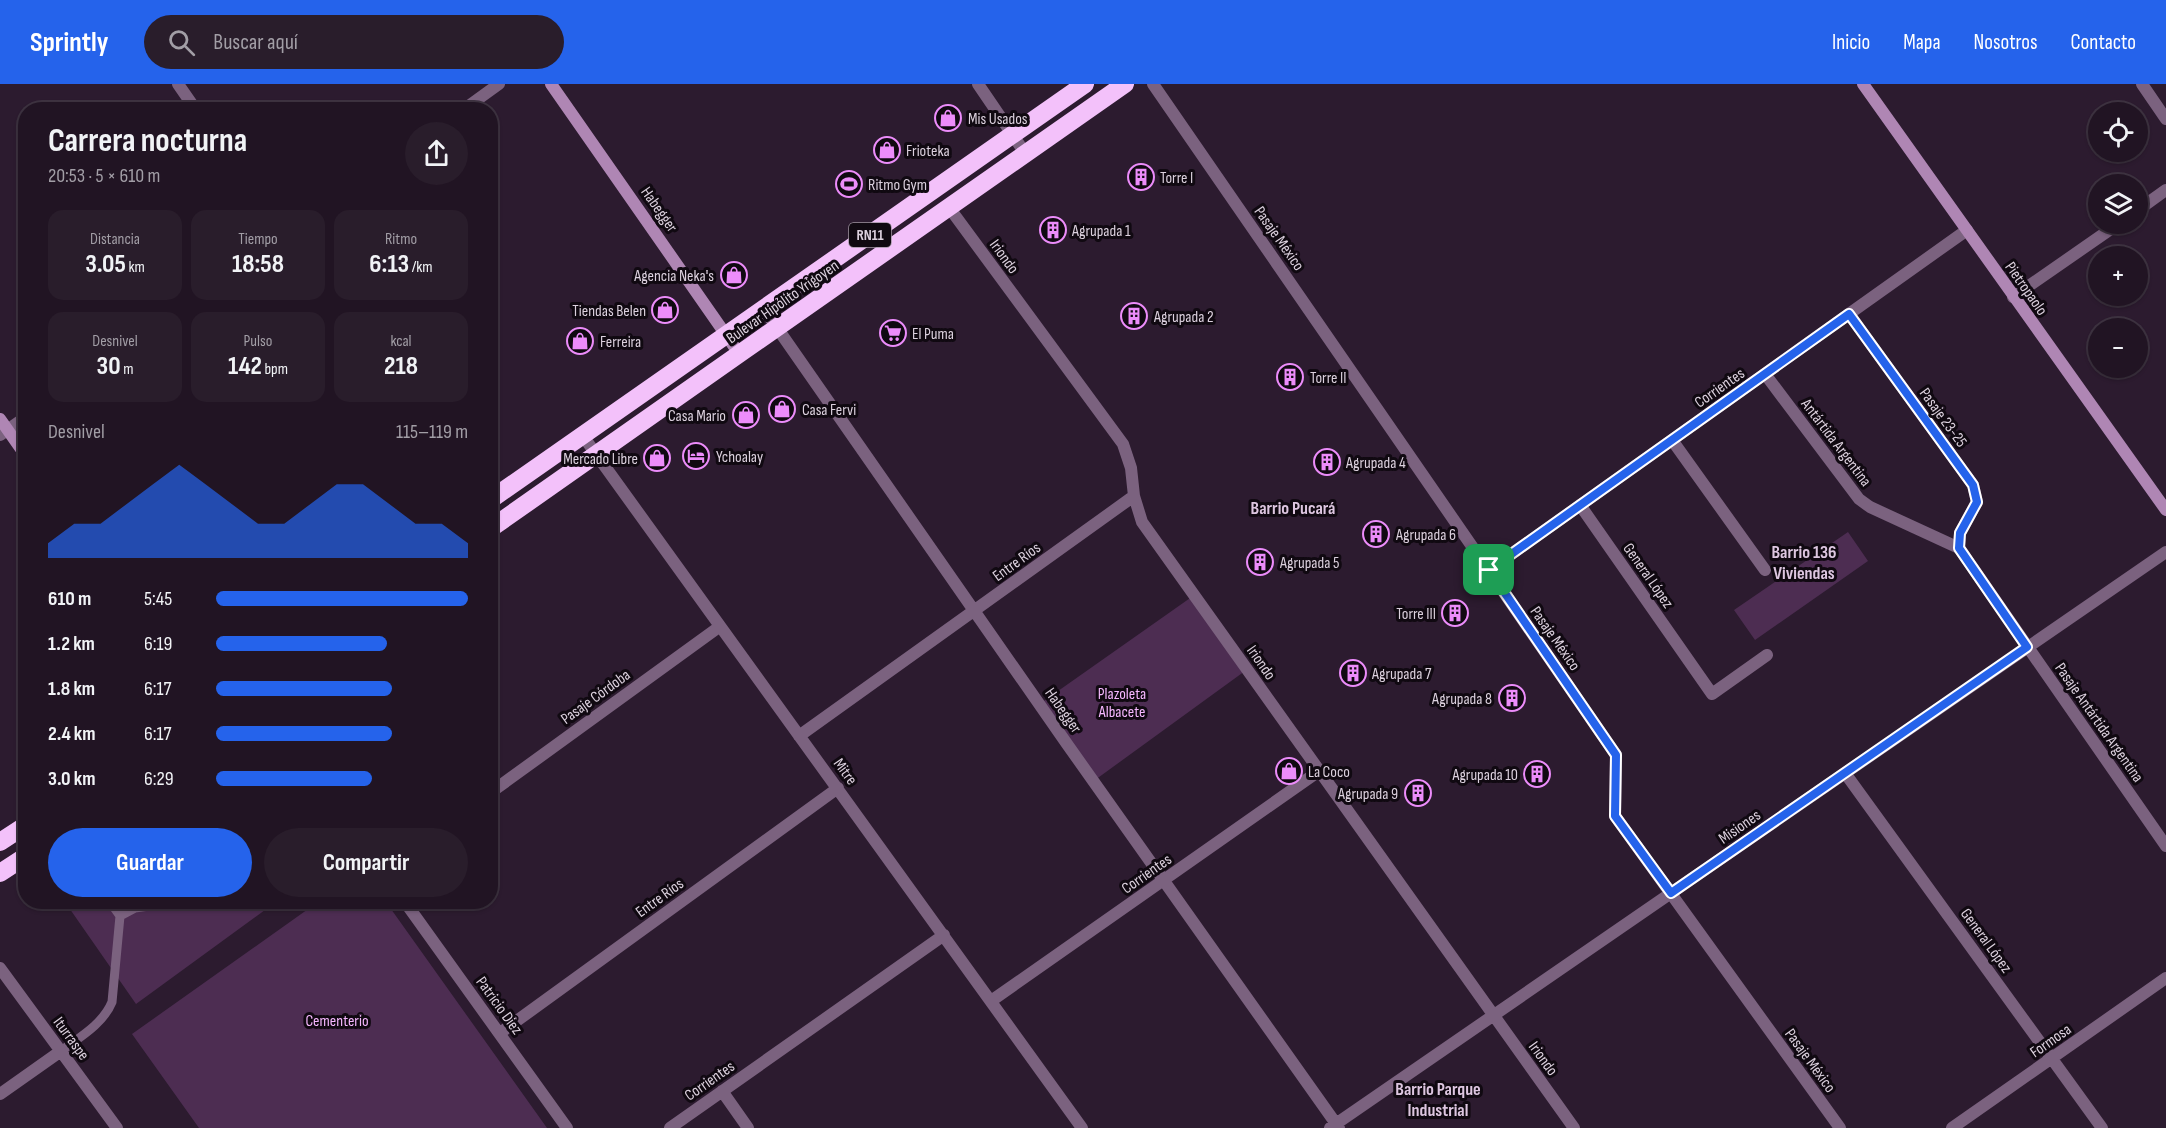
<!DOCTYPE html>
<html lang="es">
<head>
<meta charset="utf-8">
<style>
  body { margin:0; font-family:"Sofia Sans Condensed",sans-serif; background:#291d2b; color:#f1f3f6; height:100vh; display:flex; flex-direction:column; font-size:22px; white-space:nowrap }
  * { box-sizing:border-box; margin:0 }
  p { font-size:20px; color:#a29ea6 }
  .icon { flex:none; width:33px; height:33px; fill:none; stroke:currentColor; stroke-width:2; stroke-linecap:round; stroke-linejoin:round }
  .map { position:relative; flex:1; overflow:hidden }
  .sheet { position:absolute; left:18px; top:18px; width:480px; height:807px; display:flex; flex-direction:column; background:#211423; border-radius:24px; box-shadow:0 2px 4px #0004,0 0 0 2px #3e3341 }
  .sheet>* { flex:none }
  .tools { position:absolute; left:2088px; top:18px; display:grid; gap:12px }
  .tools a { display:grid; place-items:center; width:60px; height:60px; border-radius:50%; background:#211423; box-shadow:0 2px 4px #0004,0 0 0 2px #3e3341; font-size:30px }
  .pin { position:absolute; display:grid; place-items:center; width:51px; height:51px; color:#fff; margin:-26px; border-radius:12px; box-shadow:0 3px 9px #0006 }
  .round { display:grid; place-items:center; flex:none; width:63px; height:63px; border-radius:32px; background:#291d2b }
  .head { display:flex; align-items:center; justify-content:space-between; height:102px; padding:0 30px }
  h1 { font-size:33px; font-weight:700; line-height:45px }
  .metrics { display:grid; grid-template-columns:repeat(3,1fr); gap:9px; height:102px; padding:6px 30px }
  .metrics div { display:grid; align-content:center; border-radius:15px; background:#291d2b; text-align:center }
  .metrics b { font-size:26px; font-weight:700 }
  .metrics small { font-size:16px; font-weight:400 }
  .metrics p { font-size:16px }
  .chart { height:168px; padding:12px 30px }
  .chart p { display:flex; justify-content:space-between }
  .chart svg { width:100%; height:108px; margin-top:6px; fill:#2563eb; opacity:.7 }
  .cta { display:flex; gap:12px; margin-top:auto; padding:12px 30px }
  .cta a { flex:1; height:69px; border-radius:36px; background:#2563eb; color:#fff; font-size:24px; font-weight:700; line-height:69px; text-align:center }
  .cta a+a { background:#291d2b; color:#f1f3f6 }
  ul { padding:0 30px; list-style:none; font-size:20px }
  li { display:grid; grid-template-columns:96px 72px 1fr; align-items:center; height:45px }
  li i { height:15px; border-radius:8px; background:#2563eb }
  header { display:flex; align-items:center; gap:36px; box-sizing:border-box; height:84px; padding:0 30px; background:#2563eb; color:#fff }
  header strong { font-size:28px }
  nav { display:flex; gap:33px; margin-inline-start:auto; font-size:21px }
  .search { width:420px; height:54px; background:#291d2b; display:flex; align-items:center; gap:15px; box-sizing:border-box; padding:0 21px; border-radius:33px; color:#a29ea6; font-size:22px }
  .map>svg:first-child { display:block }
  .green { fill:#4d2d52 }
  .lines { fill:none; stroke-linecap:round; stroke-linejoin:round }
  .lane { stroke:#7b627f; stroke-width:9 }
  .street { stroke:#7b627f; stroke-width:12 }
  .secondary { stroke:#af86b4; stroke-width:12 }
  .highway { stroke:#f3c1fa; stroke-width:18 }
  .route-casing { stroke:#fff; stroke-width:12 }
  .route { stroke:#2563eb; stroke-width:8 }
  .labels { text-anchor:middle; stroke-width:6; stroke-linejoin:round; paint-order:stroke }
  .shield { fill:#100911; stroke:#9f95a0; stroke-width:1.5 }
  .shield-label { font-size:15px; font-weight:bold; fill:#dcd1de }
  .poi-label { font-size:16px; fill:#dcd1de; stroke:#100911; text-anchor:start }
  .street-label { font-size:16px; fill:#dcd1de; stroke:#100911 }
  .park-label { font-size:16px; fill:#f6b7ff; stroke:#100911 }
  .neighbourhood-label { font-size:18px; font-weight:bold; fill:#ddc6e0; stroke:#100911 }
</style>
</head>
<body>
<header>
<strong>Sprintly</strong>
<div class="search"><svg class="icon" aria-label="search" viewBox="0 0 24 24"><circle cx="10" cy="10" r="6"/><path d="M15 15l6 6"/></svg>Buscar aquí</div>
<nav><a>Inicio</a><a>Mapa</a><a>Nosotros</a><a>Contacto</a></nav>
</header>
<div class="map">
<svg width="2166" height="1044" viewBox="0 0 2166 1044">
  <rect width="100%" height="100%" fill="#2c1b2f"/>
  <path class="green" d="M1848,448L1868,477L1755,556L1734,526Z
    M1193,512L1245,587L1095,696L1041,619Z
    M65,818H276L136,920Z
    M318,818H386L547,1044H199L132,950Z"/>
  <g class="lines">
    <path class="lane" d="M110,818L120,832L135,824L177,818
      M61,967C80,953 103,940 112,918L120,832"/>
    <path class="street" d="M178,0L196,26
      M978,0L1025,69
      M1153,0L1616,671L1615,732L1840,1044
      M2142,0L2166,35
      M463,26L499,0
      M948,122L1123,360L1131,384L1134,412L1142,438L1574,1044
      M2138,126L2166,106
      M2013,213L2118,140
      M764,225L1067,660L1339,1044
      M1849,230L1973,401L1977,418L1960,449L1959,464
      M1765,290L1859,415L1870,423L1959,464
      M0,351L26,333
      M583,352L1082,1044
      M1672,356L1765,486
      M1580,421L1712,610L1767,571
      M1959,464L2166,762
      M1489,486L1967,146
      M799,652L1134,412
      M1845,689L2102,1044
      M490,709L719,543
      M405,818L567,1044
      M0,884L117,1044
      M991,917L1319,687
      M500,949L838,704
      M722,1007L748,1044
      M0,1010L61,967
      M670,1044L944,851
      M1330,1044L2166,468
      M1952,1044L2166,894"/>
    <path class="secondary" d="M551,0L740,271
      M1863,0L2166,426
      M0,335L26,372"/>
    <path class="highway" d="M490,416L1085,0
      M490,445C702,297 912,147 1125,0
      M0,758L26,741
      M0,789L26,772"/>
  </g>
  <g class="lines">
    <defs>
      <path id="route" d="M1849,230L1973,401L1977,418L1960,449L1959,464L2027,563L1671,809L1615,732L1616,671L1489,486Z"/>
    </defs>
    <use href="#route" class="route-casing"/>
    <use href="#route" class="route"/>
  </g>
  <defs>
    <symbol id="shop-ring" viewBox="-11 -11 22 22"><circle r="9.5" fill="#100911" stroke="#ec8cfa" stroke-width="1.5"/><path d="M-5-2.5h2.3a2.7 3.5 0 0 1 5.4 0H5L5.5 6h-11ZM-1.5-2.5h3a1.5 2.3 0 0 0-3 0Z" fill="#ec8cfa"/></symbol>
    <symbol id="building-ring" viewBox="-11 -11 22 22"><circle r="9.5" fill="#100911" stroke="#ec8cfa" stroke-width="1.5"/><path d="M-4-6H4V6H1V3H-1V6H-4ZM-2.5-4.3h1.7v1.8h-1.7ZM.8-4.3h1.7v1.8H.8ZM-2.5-1h1.7V.8h-1.7ZM.8-1h1.7V.8H.8Z" fill="#ec8cfa"/></symbol>
    <symbol id="stadium-ring" viewBox="-11 -11 22 22"><circle r="9.5" fill="#100911" stroke="#ec8cfa" stroke-width="1.5"/><path d="M0-5a6.5 5 0 1 0 0 10a6.5 5 0 1 0 0-10ZM-3.5-1.8h7v3.6h-7Z" fill="#ec8cfa"/></symbol>
    <symbol id="supermarket-ring" viewBox="-11 -11 22 22"><circle r="9.5" fill="#100911" stroke="#ec8cfa" stroke-width="1.5"/><path d="M-6-5.5h2.5l.6 2H6L4.5 2H-2.5L-4.4-4H-6ZM-1.5 3.2a1.3 1.3 0 1 0 .1 0ZM3 3.2a1.3 1.3 0 1 0 .1 0Z" fill="#ec8cfa"/></symbol>
    <symbol id="hotel-ring" viewBox="-11 -11 22 22"><circle r="9.5" fill="#100911" stroke="#ec8cfa" stroke-width="1.5"/><path d="M-6-4.5h1.5V1H6V5H4.5V3h-9V5H-6ZM-4 0a1.8 1.8 0 1 1 3.6 0ZM.5 0V-2.5h3Q6-2.5 6 0Z" fill="#ec8cfa"/></symbol>
  </defs>
  <g fill-rule="evenodd">
    <use href="#shop-ring" x="933" y="19" width="30" height="30"/>
    <use href="#shop-ring" x="872" y="51" width="30" height="30"/>
    <use href="#building-ring" x="1126" y="78" width="30" height="30"/>
    <use href="#stadium-ring" x="834" y="85" width="30" height="30"/>
    <use href="#building-ring" x="1038" y="131" width="30" height="30"/>
    <use href="#shop-ring" x="719" y="176" width="30" height="30"/>
    <use href="#shop-ring" x="650" y="211" width="30" height="30"/>
    <use href="#building-ring" x="1119" y="217" width="30" height="30"/>
    <use href="#supermarket-ring" x="878" y="234" width="30" height="30"/>
    <use href="#shop-ring" x="565" y="242" width="30" height="30"/>
    <use href="#building-ring" x="1275" y="278" width="30" height="30"/>
    <use href="#shop-ring" x="767" y="310" width="30" height="30"/>
    <use href="#shop-ring" x="731" y="316" width="30" height="30"/>
    <use href="#hotel-ring" x="681" y="357" width="30" height="30"/>
    <use href="#shop-ring" x="642" y="359" width="30" height="30"/>
    <use href="#building-ring" x="1312" y="363" width="30" height="30"/>
    <use href="#building-ring" x="1361" y="435" width="30" height="30"/>
    <use href="#building-ring" x="1245" y="463" width="30" height="30"/>
    <use href="#building-ring" x="1440" y="514" width="30" height="30"/>
    <use href="#building-ring" x="1338" y="574" width="30" height="30"/>
    <use href="#building-ring" x="1497" y="599" width="30" height="30"/>
    <use href="#shop-ring" x="1274" y="672" width="30" height="30"/>
    <use href="#building-ring" x="1522" y="675" width="30" height="30"/>
    <use href="#building-ring" x="1403" y="694" width="30" height="30"/>
  </g>
  <g class="labels">
    <rect class="shield" x="849" y="139" width="42" height="24" rx="4.5"/>
    <g class="shield-label">
      <text x="870" y="156">RN11</text>
    </g>
    <g class="poi-label">
      <text x="968" y="40">Mis Usados</text>
      <text x="906" y="72">Frioteka</text>
      <text x="1160" y="99">Torre I</text>
      <text x="868" y="106">Ritmo Gym</text>
      <text x="1072" y="152">Agrupada 1</text>
      <text x="714" y="197" text-anchor="end">Agencia Neka's</text>
      <text x="646" y="232" text-anchor="end">Tiendas Belen</text>
      <text x="1154" y="238">Agrupada 2</text>
      <text x="912" y="255">El Puma</text>
      <text x="600" y="263">Ferreira</text>
      <text x="1310" y="299">Torre II</text>
      <text x="802" y="331">Casa Fervi</text>
      <text x="726" y="337" text-anchor="end">Casa Mario</text>
      <text x="716" y="378">Ychoalay</text>
      <text x="638" y="380" text-anchor="end">Mercado Libre</text>
      <text x="1346" y="384">Agrupada 4</text>
      <text x="1396" y="456">Agrupada 6</text>
      <text x="1280" y="484">Agrupada 5</text>
      <text x="1436" y="535" text-anchor="end">Torre III</text>
      <text x="1372" y="595">Agrupada 7</text>
      <text x="1492" y="620" text-anchor="end">Agrupada 8</text>
      <text x="1308" y="693">La Coco</text>
      <text x="1518" y="696" text-anchor="end">Agrupada 10</text>
      <text x="1398" y="715" text-anchor="end">Agrupada 9</text>
    </g>
    <g class="street-label">
      <text transform="translate(660 125) rotate(55)" y="6">Habegger</text>
      <text transform="translate(1280 154) rotate(55)" y="6">Pasaje México</text>
      <text transform="translate(1005 172) rotate(54)" y="6">Iriondo</text>
      <text transform="translate(2027 204) rotate(55)" y="6">Pietropaolo</text>
      <text transform="translate(782 217) rotate(-35)" y="6">Bulevar Hipólito Yrigoyen</text>
      <text transform="translate(1719 303) rotate(-35)" y="6">Corrientes</text>
      <text transform="translate(1944 333) rotate(54)" y="6">Pasaje 23-25</text>
      <text transform="translate(1837 358) rotate(53)" y="6">Antártida Argentina</text>
      <text transform="translate(1016 477) rotate(-36)" y="6">Entre Ríos</text>
      <text transform="translate(1649 491) rotate(55)" y="6">General López</text>
      <text transform="translate(1556 554) rotate(55)" y="6">Pasaje México</text>
      <text transform="translate(1262 578) rotate(55)" y="6">Iriondo</text>
      <text transform="translate(595 612) rotate(-36)" y="6">Pasaje Córdoba</text>
      <text transform="translate(1064 626) rotate(55)" y="6">Habegger</text>
      <text transform="translate(2100 638) rotate(55)" y="6">Pasaje Antártida Argentina</text>
      <text transform="translate(846 687) rotate(54)" y="6">Mitre</text>
      <text transform="translate(1739 742) rotate(-35)" y="6">Misiones</text>
      <text transform="translate(1146 789) rotate(-35)" y="6">Corrientes</text>
      <text transform="translate(659 813) rotate(-36)" y="6">Entre Ríos</text>
      <text transform="translate(1987 856) rotate(54)" y="6">General López</text>
      <text transform="translate(500 921) rotate(54)" y="6">Patricio Diez</text>
      <text transform="translate(72 954) rotate(54)" y="6">Iturraspe</text>
      <text transform="translate(2050 956) rotate(-35)" y="6">Formosa</text>
      <text transform="translate(1544 974) rotate(54)" y="6">Iriondo</text>
      <text transform="translate(1811 976) rotate(54)" y="6">Pasaje México</text>
      <text transform="translate(709 996) rotate(-35)" y="6">Corrientes</text>
    </g>
    <g class="park-label">
      <text x="1122" y="615">Plazoleta<tspan x="1122" dy="18">Albacete</tspan></text>
      <text x="337" y="942">Cementerio</text>
    </g>
    <g class="neighbourhood-label">
      <text x="1293" y="430">Barrio Pucará</text>
      <text x="1804" y="474">Barrio 136<tspan x="1804" dy="21">Viviendas</tspan></text>
      <text x="1438" y="1011">Barrio Parque<tspan x="1438" dy="21">Industrial</tspan></text>
    </g>
  </g>
</svg>
<div class="tools">
<a><svg class="icon" aria-label="locate" viewBox="0 0 24 24"><circle cx="12" cy="12" r="6"/><path d="M12 2v4M12 18v4M2 12h4M18 12h4"/></svg></a>
<a><svg class="icon" aria-label="layers" viewBox="0 0 24 24"><path d="M12 4l9 5-9 5-9-5zM3 14l9 5 9-5"/></svg></a>
<a>+</a>
<a>−</a>
</div>
<div class="pin" style="left:1489px;top:486px;background:#1e9e55"><svg class="icon" aria-label="arrive" viewBox="0 0 24 24"><path d="M6 21V4h12l-3 4 3 4H6"/></svg></div>
<section class="sheet">
<div class="head"><div><h1>Carrera nocturna</h1><p>20:53 · 5 × 610 m</p></div><a class="round"><svg class="icon" aria-label="share" viewBox="0 0 24 24"><path d="M12 15V3M7 8l5-5 5 5M5 13v7h14v-7"/></svg></a></div>
<div class="metrics">
<div><p>Distancia</p><b>3.05<small> km</small></b></div>
<div><p>Tiempo</p><b>18:58</b></div>
<div><p>Ritmo</p><b>6:13<small> /km</small></b></div>
</div>
<div class="metrics">
<div><p>Desnivel</p><b>30<small> m</small></b></div>
<div><p>Pulso</p><b>142<small> bpm</small></b></div>
<div><p>kcal</p><b>218</b></div>
</div>
<div class="chart"><p><span>Desnivel</span>115–119 m</p>
<svg viewBox="0 0 160 44" preserveAspectRatio="none"><path d="M0 44V38L10 30L20 30L30 22L40 14L50 6L60 14L70 22L80 30L90 30L100 22L110 14L120 14L130 22L140 30L150 30L160 38V44z"/></svg>
</div>
<ul>
<li><b>610 m</b>5:45<i style="width:100%"></i></li>
<li><b>1.2 km</b>6:19<i style="width:68%"></i></li>
<li><b>1.8 km</b>6:17<i style="width:70%"></i></li>
<li><b>2.4 km</b>6:17<i style="width:70%"></i></li>
<li><b>3.0 km</b>6:29<i style="width:62%"></i></li>
</ul>
<div class="cta"><a>Guardar</a><a>Compartir</a></div>
</section>
</div>
</body>
</html>
